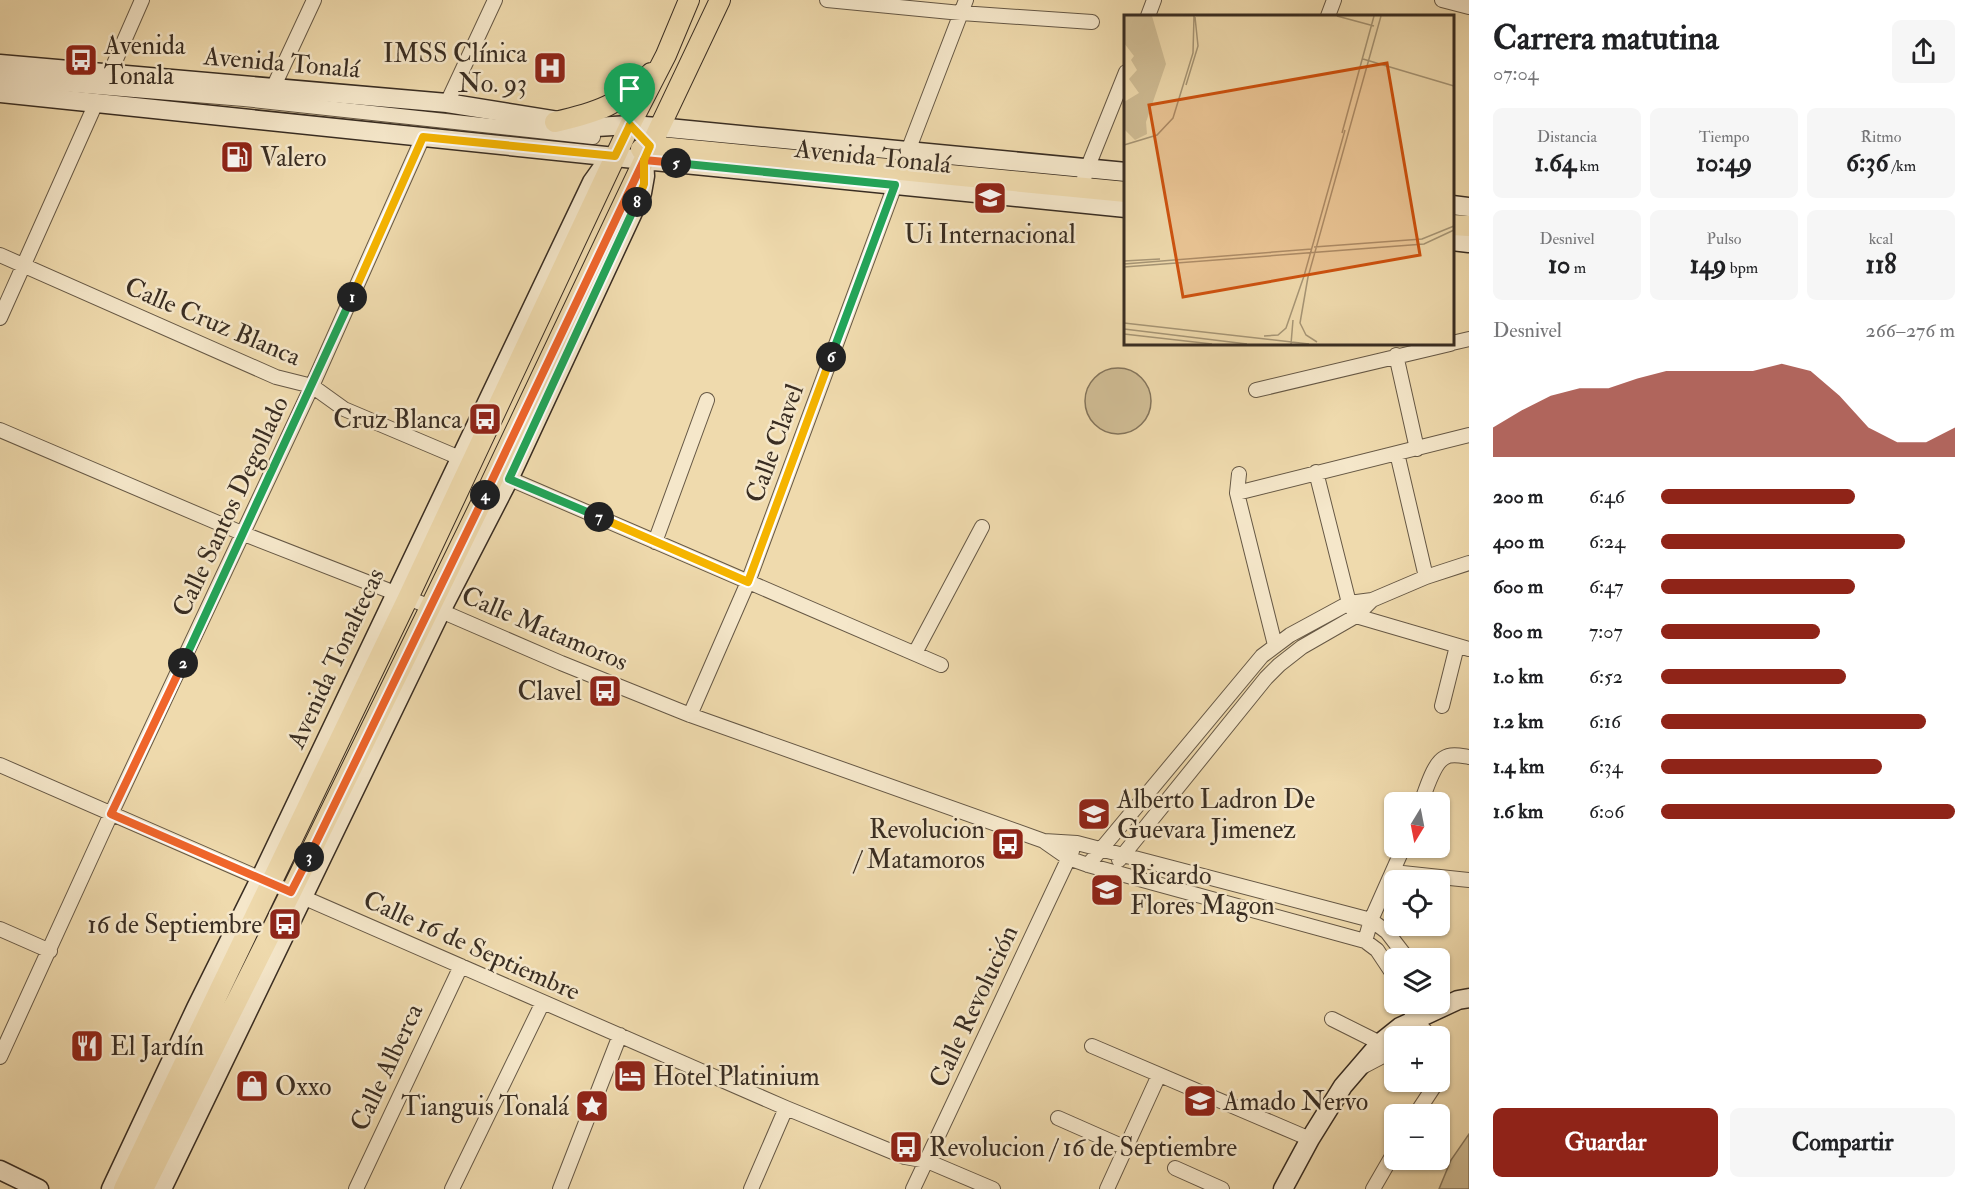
<!DOCTYPE html>
<html lang="es">
<head>
<meta charset="utf-8">
<style>
  body { margin:0; font-family:"IM FELL Double Pica",serif; background:#f6f6f6; color:#202124; height:100vh; display:flex; flex-direction:column; font-size:22px; white-space:nowrap }
  * { box-sizing:border-box; margin:0 }
  p { font-size:20px; color:#757577 }
  .icon { flex:none; width:33px; height:33px; fill:none; stroke:currentColor; stroke-width:2; stroke-linecap:round; stroke-linejoin:round }
  .map { position:relative; flex:1; overflow:hidden }
  .panel { display:flex; flex-direction:column; background:#fff; width:510px }
  .panel>* { flex:none }
  .needle { width:39px; rotate:190deg }
  .controls { position:absolute; left:1384px; top:792px; display:grid; gap:12px }
  .controls a { display:grid; place-items:center; width:66px; height:66px; border-radius:9px; background:#fff; box-shadow:0 2px 4px #0004; font-size:30px }
  .pin { position:absolute; display:grid; place-items:center; width:51px; height:51px; color:#fff; margin:-62px -26px; border-radius:50% 50% 50% 0; rotate:-45deg; box-shadow:0 0 6px #0007 }
  .pin .icon { rotate:45deg }
  .km { position:absolute; width:30px; height:30px; margin:-15px; border-radius:50%; background:#222; color:#fff; font-size:16px; line-height:30px; text-align:center }
  .round { display:grid; place-items:center; flex:none; width:63px; height:63px; border-radius:9px; background:#f6f6f6 }
  .headline { display:flex; align-items:center; justify-content:space-between; height:102px; padding:0 24px }
  h1 { font-size:33px; font-weight:700; line-height:45px }
  .metrics { display:grid; grid-template-columns:repeat(3,1fr); gap:9px; height:102px; padding:6px 24px }
  .metrics div { display:grid; align-content:center; border-radius:9px; background:#f6f6f6; text-align:center }
  .metrics b { font-size:26px; font-weight:700 }
  .metrics small { font-size:16px; font-weight:400 }
  .metrics p { font-size:16px }
  .chart { height:168px; padding:12px 24px }
  .chart p { display:flex; justify-content:space-between }
  .chart svg { width:100%; height:108px; margin-top:6px; fill:#8f2418; opacity:.7 }
  .primary-button { display:flex; gap:12px; margin-top:auto; padding:12px 24px }
  .primary-button a { flex:1; height:69px; border-radius:9px; background:#8f2418; color:#fff; font-size:24px; font-weight:700; line-height:69px; text-align:center }
  .primary-button a+a { background:#f6f6f6; color:#202124 }
  ul { padding:0 24px; list-style:none; font-size:20px }
  li { display:grid; grid-template-columns:96px 72px 1fr; align-items:center; height:45px }
  li i { height:15px; border-radius:8px; background:#8f2418 }
  main { display:flex; flex:1; min-height:0 }
  .map>svg:first-child { display:block }
  .green { fill:#d0bd95; stroke:#84755c; stroke-width:1.5 }
  .lines { fill:none; stroke-linecap:round; stroke-linejoin:round }
  .street-casing { stroke:#665845; stroke-width:16 }
  .secondary-casing { stroke:#392d22; stroke-width:21 }
  .primary-casing { stroke:#392d22; stroke-width:22 }
  .street { stroke:#f5e7ca; stroke-width:14 }
  .secondary { stroke:#f5e7ca; stroke-width:18 }
  .primary { stroke:#efdaad; stroke-width:20 }
  .split-1-casing { stroke:#fff; stroke-width:12 }
  .split-2-casing { stroke:#fff; stroke-width:12 }
  .split-3-casing { stroke:#fff; stroke-width:12 }
  .split-4-casing { stroke:#fff; stroke-width:12 }
  .split-5-casing { stroke:#fff; stroke-width:12 }
  .split-6-casing { stroke:#fff; stroke-width:12 }
  .split-7-casing { stroke:#fff; stroke-width:12 }
  .split-8-casing { stroke:#fff; stroke-width:12 }
  .split-9-casing { stroke:#fff; stroke-width:12 }
  .split-1 { stroke:#f5b400; stroke-width:8 }
  .split-2 { stroke:#22a559; stroke-width:8 }
  .split-3 { stroke:#f0652b; stroke-width:8 }
  .split-4 { stroke:#f0652b; stroke-width:8 }
  .split-5 { stroke:#f0652b; stroke-width:8 }
  .split-6 { stroke:#22a559; stroke-width:8 }
  .split-7 { stroke:#f5b400; stroke-width:8 }
  .split-8 { stroke:#22a559; stroke-width:8 }
  .split-9 { stroke:#f5b400; stroke-width:8 }
  .labels { text-anchor:middle; stroke-width:5; stroke-linejoin:round; paint-order:stroke }
  .poi-label { font-size:26px; fill:#392d22; stroke:#f5e7ca; text-anchor:start }
  .street-label { font-size:26px; fill:#392d22; stroke:#f5e7ca }
  .inset-road { fill:none; stroke:#a69575; stroke-width:1.5 }
  .view { fill:#ce520f; fill-opacity:0.15; stroke:#ce520f; stroke-width:3 }
  .inset-edge { fill:none; stroke:#392d22; stroke-width:3 }
</style>
</head>
<body>
<main>
<div class="map">
<svg width="1469" height="1189" viewBox="0 0 1469 1189">
  <rect width="100%" height="100%" fill="#efdaad"/>
  <filter id="stains"><feTurbulence type="fractalNoise" baseFrequency=".00333" numOctaves="4"/><feColorMatrix values="0 0 0 0 .2 0 0 0 0 .09 0 0 0 0 .02 0 0 0 .5 -.17"/></filter>
  <radialGradient id="worn" r=".72"><stop offset=".6" stop-color="#630" stop-opacity="0"/><stop offset="1" stop-color="#630" stop-opacity=".3"/></radialGradient>
  <path class="green" d="M1085 401a33 33 0 1 1 66 0a33 33 0 1 1-66 0Z
    M1469,1134V1189H1439L1451,1160Z"/>
  <g class="lines">
    <defs>
      <path id="street" d="M827,0L961,13L1092,22
        M1442,0L1469,7
        M1148,16L1154,0
        M1328,16L1334,0
        M110,73L142,0
        M0,79L244,99L593,137
        M273,88L314,0
        M447,103L495,0
        M908,151L966,0
        M1079,195L1087,169L1126,72
        M0,255L276,377L312,386L344,409L467,461
        M0,318L96,103
        M1452,343L1469,339
        M1396,355L1417,449
        M1256,390L1450,344
        M0,430L244,534L441,611L561,663L690,715L1044,841L1077,843L1371,920L1387,932L1407,958
        M1397,453L1426,577
        M1316,472L1349,603L1356,616L1469,649
        M1239,474L1237,493L1275,645
        M501,475L941,665
        M1237,493L1469,435
        M655,542L707,400
        M915,653L982,527
        M1442,706L1457,646
        M690,715L748,582L895,185
        M0,765L786,1108L905,1157L927,1161L993,1189
        M1421,802C1426,791 1433,764 1444,758C1451,753 1462,756 1469,757
        M1045,842L1068,858L1088,865L1365,941L1377,950L1395,977
        M1119,860L1266,678L1279,665L1302,647L1356,616L1372,600
        M1088,865L1262,656L1290,635L1349,603L1372,600L1426,577L1469,563
        M1393,872L1469,880
        M0,929L50,951
        M1365,941L1371,920L1403,848
        M1408,1004L1415,1020L1430,1036
        M1332,1019L1380,1043
        M1092,1046L1310,1139
        M1440,1051L1442,1070L1440,1074
        M0,1057L111,814L312,386L423,137
        M1364,1066L1383,1056L1395,1055
        M1416,1114L1437,1082
        M1058,1118L1126,1148
        M1175,1168L1222,1189
        M356,1189L461,966
        M452,1189L543,1002
        M560,1189L620,1035
        M751,1189L786,1108
        M913,1189L1072,851
        M1107,1189L1159,1075
        M1373,1189L1395,1151"/>
      <path id="secondary" d="M0,64L447,103L596,127L630,125L658,127L1126,172
        M0,93L644,160L1126,208
        M1452,205L1469,207
        M1452,241L1469,243
        M0,1170L39,1189
        M111,1189L196,1008L260,879L592,182L602,168L611,159
        M162,1189L441,611L509,479L642,193L645,176L644,160
        M1283,1189L1310,1139L1343,1086L1380,1043L1400,1027L1458,1000L1469,998"/>
      <path id="primary" d="M555,122C595,113 623,104 651,73
        M641,149L650,146L1126,192
        M1452,225L1469,226
        M124,1189L408,598L630,125L666,55L689,0
        M143,1189L291,892L488,489L720,0"/>
    </defs>
    <use href="#street" class="street-casing"/>
    <use href="#secondary" class="secondary-casing"/>
    <use href="#primary" class="primary-casing"/>
    <use href="#street" class="street"/>
    <use href="#secondary" class="secondary"/>
    <use href="#primary" class="primary"/>
  </g>
  <g class="lines">
    <defs>
      <path id="split-1" d="M352,297L423,137L615,156L630,125"/>
      <path id="split-2" d="M183,663L352,297"/>
      <path id="split-3" d="M183,663L111,814L291,892L309,857"/>
      <path id="split-4" d="M309,857L485,495"/>
      <path id="split-5" d="M485,495L644,160L676,163"/>
      <path id="split-6" d="M676,163L895,185L831,357"/>
      <path id="split-7" d="M599,517L748,582L831,357"/>
      <path id="split-8" d="M599,517L509,479L637,202"/>
      <path id="split-9" d="M630,125L650,146L644,160V184L637,202"/>
    </defs>
    <use href="#split-1" class="split-1-casing"/>
    <use href="#split-2" class="split-2-casing"/>
    <use href="#split-3" class="split-3-casing"/>
    <use href="#split-4" class="split-4-casing"/>
    <use href="#split-5" class="split-5-casing"/>
    <use href="#split-6" class="split-6-casing"/>
    <use href="#split-7" class="split-7-casing"/>
    <use href="#split-8" class="split-8-casing"/>
    <use href="#split-9" class="split-9-casing"/>
    <use href="#split-1" class="split-1"/>
    <use href="#split-2" class="split-2"/>
    <use href="#split-3" class="split-3"/>
    <use href="#split-4" class="split-4"/>
    <use href="#split-5" class="split-5"/>
    <use href="#split-6" class="split-6"/>
    <use href="#split-7" class="split-7"/>
    <use href="#split-8" class="split-8"/>
    <use href="#split-9" class="split-9"/>
  </g>
  <defs>
    <symbol id="bus-square" viewBox="-11 -11 22 22"><rect x="-9" y="-9" width="18" height="18" rx="4" fill="#8f2418" stroke="#f5e7ca"/><path d="M-5-6H5V4H4V6H2V4H-2V6H-4V4H-5ZM-3.5-4V0h7V-4ZM-3.5 1.2v1.5H-2V1.2ZM2 1.2v1.5H3.5V1.2Z" fill="#fff"/></symbol>
    <symbol id="hospital-square" viewBox="-11 -11 22 22"><rect x="-9" y="-9" width="18" height="18" rx="4" fill="#8f2418" stroke="#f5e7ca"/><path d="M-5-5h3v3.5h4V-5h3V5h-3V1.5h-4V5h-3Z" fill="#fff"/></symbol>
    <symbol id="fuel-square" viewBox="-11 -11 22 22"><rect x="-9" y="-9" width="18" height="18" rx="4" fill="#8f2418" stroke="#f5e7ca"/><path d="M-5.5-6h7V0h2V4h1.3V-2.5L3-4.5l.8-.8L6-3V5H2.5V1h-1V6h-7ZM-4.2-4.7v3.2H.2V-4.7Z" fill="#fff"/></symbol>
    <symbol id="university-square" viewBox="-11 -11 22 22"><rect x="-9" y="-9" width="18" height="18" rx="4" fill="#8f2418" stroke="#f5e7ca"/><path d="M0-5L7-2L0 1L-7-2ZM-4 1L0 2.5L4 1V4Q0 6-4 4Z" fill="#fff"/></symbol>
    <symbol id="school-square" viewBox="-11 -11 22 22"><rect x="-9" y="-9" width="18" height="18" rx="4" fill="#8f2418" stroke="#f5e7ca"/><path d="M0-5L7-2L0 1L-7-2ZM-4 1L0 2.5L4 1V4Q0 6-4 4Z" fill="#fff"/></symbol>
    <symbol id="restaurant-square" viewBox="-11 -11 22 22"><rect x="-9" y="-9" width="18" height="18" rx="4" fill="#8f2418" stroke="#f5e7ca"/><path d="M-5-6h1v4h1v-4h1v4h1v-4h1v5L-1.5 .5V6h-2V.5L-5-1ZM5-6V6H3V1.5H1.5Q1.5-4 5-6Z" fill="#fff"/></symbol>
    <symbol id="hotel-square" viewBox="-11 -11 22 22"><rect x="-9" y="-9" width="18" height="18" rx="4" fill="#8f2418" stroke="#f5e7ca"/><path d="M-6-4.5h1.5V1H6V5H4.5V3h-9V5H-6ZM-4 0a1.8 1.8 0 1 1 3.6 0ZM.5 0V-2.5h3Q6-2.5 6 0Z" fill="#fff"/></symbol>
    <symbol id="shop-square" viewBox="-11 -11 22 22"><rect x="-9" y="-9" width="18" height="18" rx="4" fill="#8f2418" stroke="#f5e7ca"/><path d="M-5-2.5h2.3a2.7 3.5 0 0 1 5.4 0H5L5.5 6h-11ZM-1.5-2.5h3a1.5 2.3 0 0 0-3 0Z" fill="#fff"/></symbol>
    <symbol id="sight-square" viewBox="-11 -11 22 22"><rect x="-9" y="-9" width="18" height="18" rx="4" fill="#8f2418" stroke="#f5e7ca"/><path d="M0-6L1.8-2.2L6-1.7L2.9 1.2L3.7 5.4L0 3.3L-3.7 5.4L-2.9 1.2L-6-1.7L-1.8-2.2Z" fill="#fff"/></symbol>
  </defs>
  <g fill-rule="evenodd">
    <use href="#bus-square" x="62" y="41" width="38" height="38"/>
    <use href="#hospital-square" x="531" y="49" width="38" height="38"/>
    <use href="#fuel-square" x="218" y="138" width="38" height="38"/>
    <use href="#university-square" x="971" y="179" width="38" height="38"/>
    <use href="#bus-square" x="466" y="400" width="38" height="38"/>
    <use href="#bus-square" x="586" y="672" width="38" height="38"/>
    <use href="#school-square" x="1075" y="795" width="38" height="38"/>
    <use href="#bus-square" x="989" y="825" width="38" height="38"/>
    <use href="#school-square" x="1088" y="871" width="38" height="38"/>
    <use href="#bus-square" x="266" y="905" width="38" height="38"/>
    <use href="#restaurant-square" x="68" y="1027" width="38" height="38"/>
    <use href="#hotel-square" x="611" y="1057" width="38" height="38"/>
    <use href="#shop-square" x="233" y="1067" width="38" height="38"/>
    <use href="#school-square" x="1181" y="1082" width="38" height="38"/>
    <use href="#sight-square" x="573" y="1087" width="38" height="38"/>
    <use href="#bus-square" x="887" y="1128" width="38" height="38"/>
  </g>
  <g class="labels">
    <g class="poi-label">
      <text x="104" y="54">Avenida<tspan x="104" dy="30">Tonala</tspan></text>
      <text x="527" y="62" text-anchor="end">IMSS Clínica<tspan x="527" dy="30">No. 93</tspan></text>
      <text x="260" y="166">Valero</text>
      <text x="990" y="243" text-anchor="middle">Ui Internacional</text>
      <text x="462" y="428" text-anchor="end">Cruz Blanca</text>
      <text x="582" y="700" text-anchor="end">Clavel</text>
      <text x="1117" y="808">Alberto Ladron De<tspan x="1117" dy="30">Guevara Jimenez</tspan></text>
      <text x="985" y="838" text-anchor="end">Revolucion<tspan x="985" dy="30">/ Matamoros</tspan></text>
      <text x="1130" y="884">Ricardo<tspan x="1130" dy="30">Flores Magon</tspan></text>
      <text x="262" y="933" text-anchor="end">16 de Septiembre</text>
      <text x="110" y="1055">El Jardín</text>
      <text x="653" y="1085">Hotel Platinium</text>
      <text x="275" y="1095">Oxxo</text>
      <text x="1223" y="1110">Amado Nervo</text>
      <text x="569" y="1115" text-anchor="end">Tianguis Tonalá</text>
      <text x="929" y="1156">Revolucion / 16 de Septiembre</text>
    </g>
    <g class="street-label">
      <text transform="translate(282 62) rotate(5)" y="9">Avenida Tonalá</text>
      <text transform="translate(873 156) rotate(6)" y="9">Avenida Tonalá</text>
      <text transform="translate(213 321) rotate(23)" y="9">Calle Cruz Blanca</text>
      <text transform="translate(774 443) rotate(-70)" y="9">Calle Clavel</text>
      <text transform="translate(230 506) rotate(-65)" y="9">Calle Santos Degollado</text>
      <text transform="translate(545 628) rotate(23)" y="9">Calle Matamoros</text>
      <text transform="translate(335 658) rotate(-65)" y="9">Avenida Tonaltecas</text>
      <text transform="translate(472 945) rotate(24)" y="9">Calle 16 de Septiembre</text>
      <text transform="translate(973 1006) rotate(-65)" y="9">Calle Revolución</text>
      <text transform="translate(386 1067) rotate(-65)" y="9">Calle Alberca</text>
    </g>
  </g>
  <g transform="translate(1124 15)">
    <rect width="330" height="330" fill="#efdaad"/>
    <path d="M0,1H28L42,49L22,107L23,119L11,125L0,114V87L15,78L5,64L13,55L7,45L10,41L0,28Z" fill="#d0bd95"/>
    <path class="inset-road" d="M213,1L250,11M239,44L330,71M62,70L74,31L71,2M218,118L250,1M0,130L33,120L49,103L69,38L70,1M190,232L298,224L330,211M0,246L36,244M0,249L188,234M0,252L300,229L330,215M180,261L221,115M184,262L257,1M184,262L176,308L182,320L193,327M0,308L185,329M0,314L123,329M0,319L88,329M140,321L154,320L162,313L180,261M167,329L169,305"/>
    <path class="view" d="M263,48L296,240L59,282L25,90Z"/>
    <rect width="330" height="330" class="inset-edge"/>
  </g>
  <rect width="100%" height="100%" filter="url(#stains)"/>
  <rect width="100%" height="100%" fill="url(#worn)"/>
</svg>
<div class="controls">
<a><svg class="needle" viewBox="-14 -14 28 28"><path d="M0-13l5 13h-10z" fill="#e53935"/><path d="M0 13l5-13h-10z" fill="#757577"/></svg></a>
<a><svg class="icon" aria-label="locate" viewBox="0 0 24 24"><circle cx="12" cy="12" r="6"/><path d="M12 2v4M12 18v4M2 12h4M18 12h4"/></svg></a>
<a><svg class="icon" aria-label="layers" viewBox="0 0 24 24"><path d="M12 4l9 5-9 5-9-5zM3 14l9 5 9-5"/></svg></a>
<a>+</a>
<a>−</a>
</div>
<div class="pin" style="left:630px;top:125px;background:#1e9e55"><svg class="icon" aria-label="arrive" viewBox="0 0 24 24"><path d="M6 21V4h12l-3 4 3 4H6"/></svg></div>
<b class="km" style="left:352px;top:297px">1</b>
<b class="km" style="left:183px;top:663px">2</b>
<b class="km" style="left:309px;top:857px">3</b>
<b class="km" style="left:485px;top:495px">4</b>
<b class="km" style="left:676px;top:163px">5</b>
<b class="km" style="left:831px;top:357px">6</b>
<b class="km" style="left:599px;top:517px">7</b>
<b class="km" style="left:637px;top:202px">8</b>
</div>
<section class="panel">
<div class="headline"><div><h1>Carrera matutina</h1><p>07:04</p></div><a class="round"><svg class="icon" aria-label="share" viewBox="0 0 24 24"><path d="M12 15V3M7 8l5-5 5 5M5 13v7h14v-7"/></svg></a></div>
<div class="metrics">
<div><p>Distancia</p><b>1.64<small> km</small></b></div>
<div><p>Tiempo</p><b>10:49</b></div>
<div><p>Ritmo</p><b>6:36<small> /km</small></b></div>
</div>
<div class="metrics">
<div><p>Desnivel</p><b>10<small> m</small></b></div>
<div><p>Pulso</p><b>149<small> bpm</small></b></div>
<div><p>kcal</p><b>118</b></div>
</div>
<div class="chart"><p><span>Desnivel</span>266–276 m</p>
<svg viewBox="0 0 160 44" preserveAspectRatio="none"><path d="M0 44V32L10 25L20 19L30 16L40 16L50 12L60 9L70 9L80 9L90 9L100 6L110 9L120 19L130 32L140 38L150 38L160 32V44z"/></svg>
</div>
<ul>
<li><b>200 m</b>6:46<i style="width:66%"></i></li>
<li><b>400 m</b>6:24<i style="width:83%"></i></li>
<li><b>600 m</b>6:47<i style="width:66%"></i></li>
<li><b>800 m</b>7:07<i style="width:54%"></i></li>
<li><b>1.0 km</b>6:52<i style="width:63%"></i></li>
<li><b>1.2 km</b>6:16<i style="width:90%"></i></li>
<li><b>1.4 km</b>6:34<i style="width:75%"></i></li>
<li><b>1.6 km</b>6:06<i style="width:100%"></i></li>
</ul>
<div class="primary-button"><a>Guardar</a><a>Compartir</a></div>
</section>
</main>
</body>
</html>
